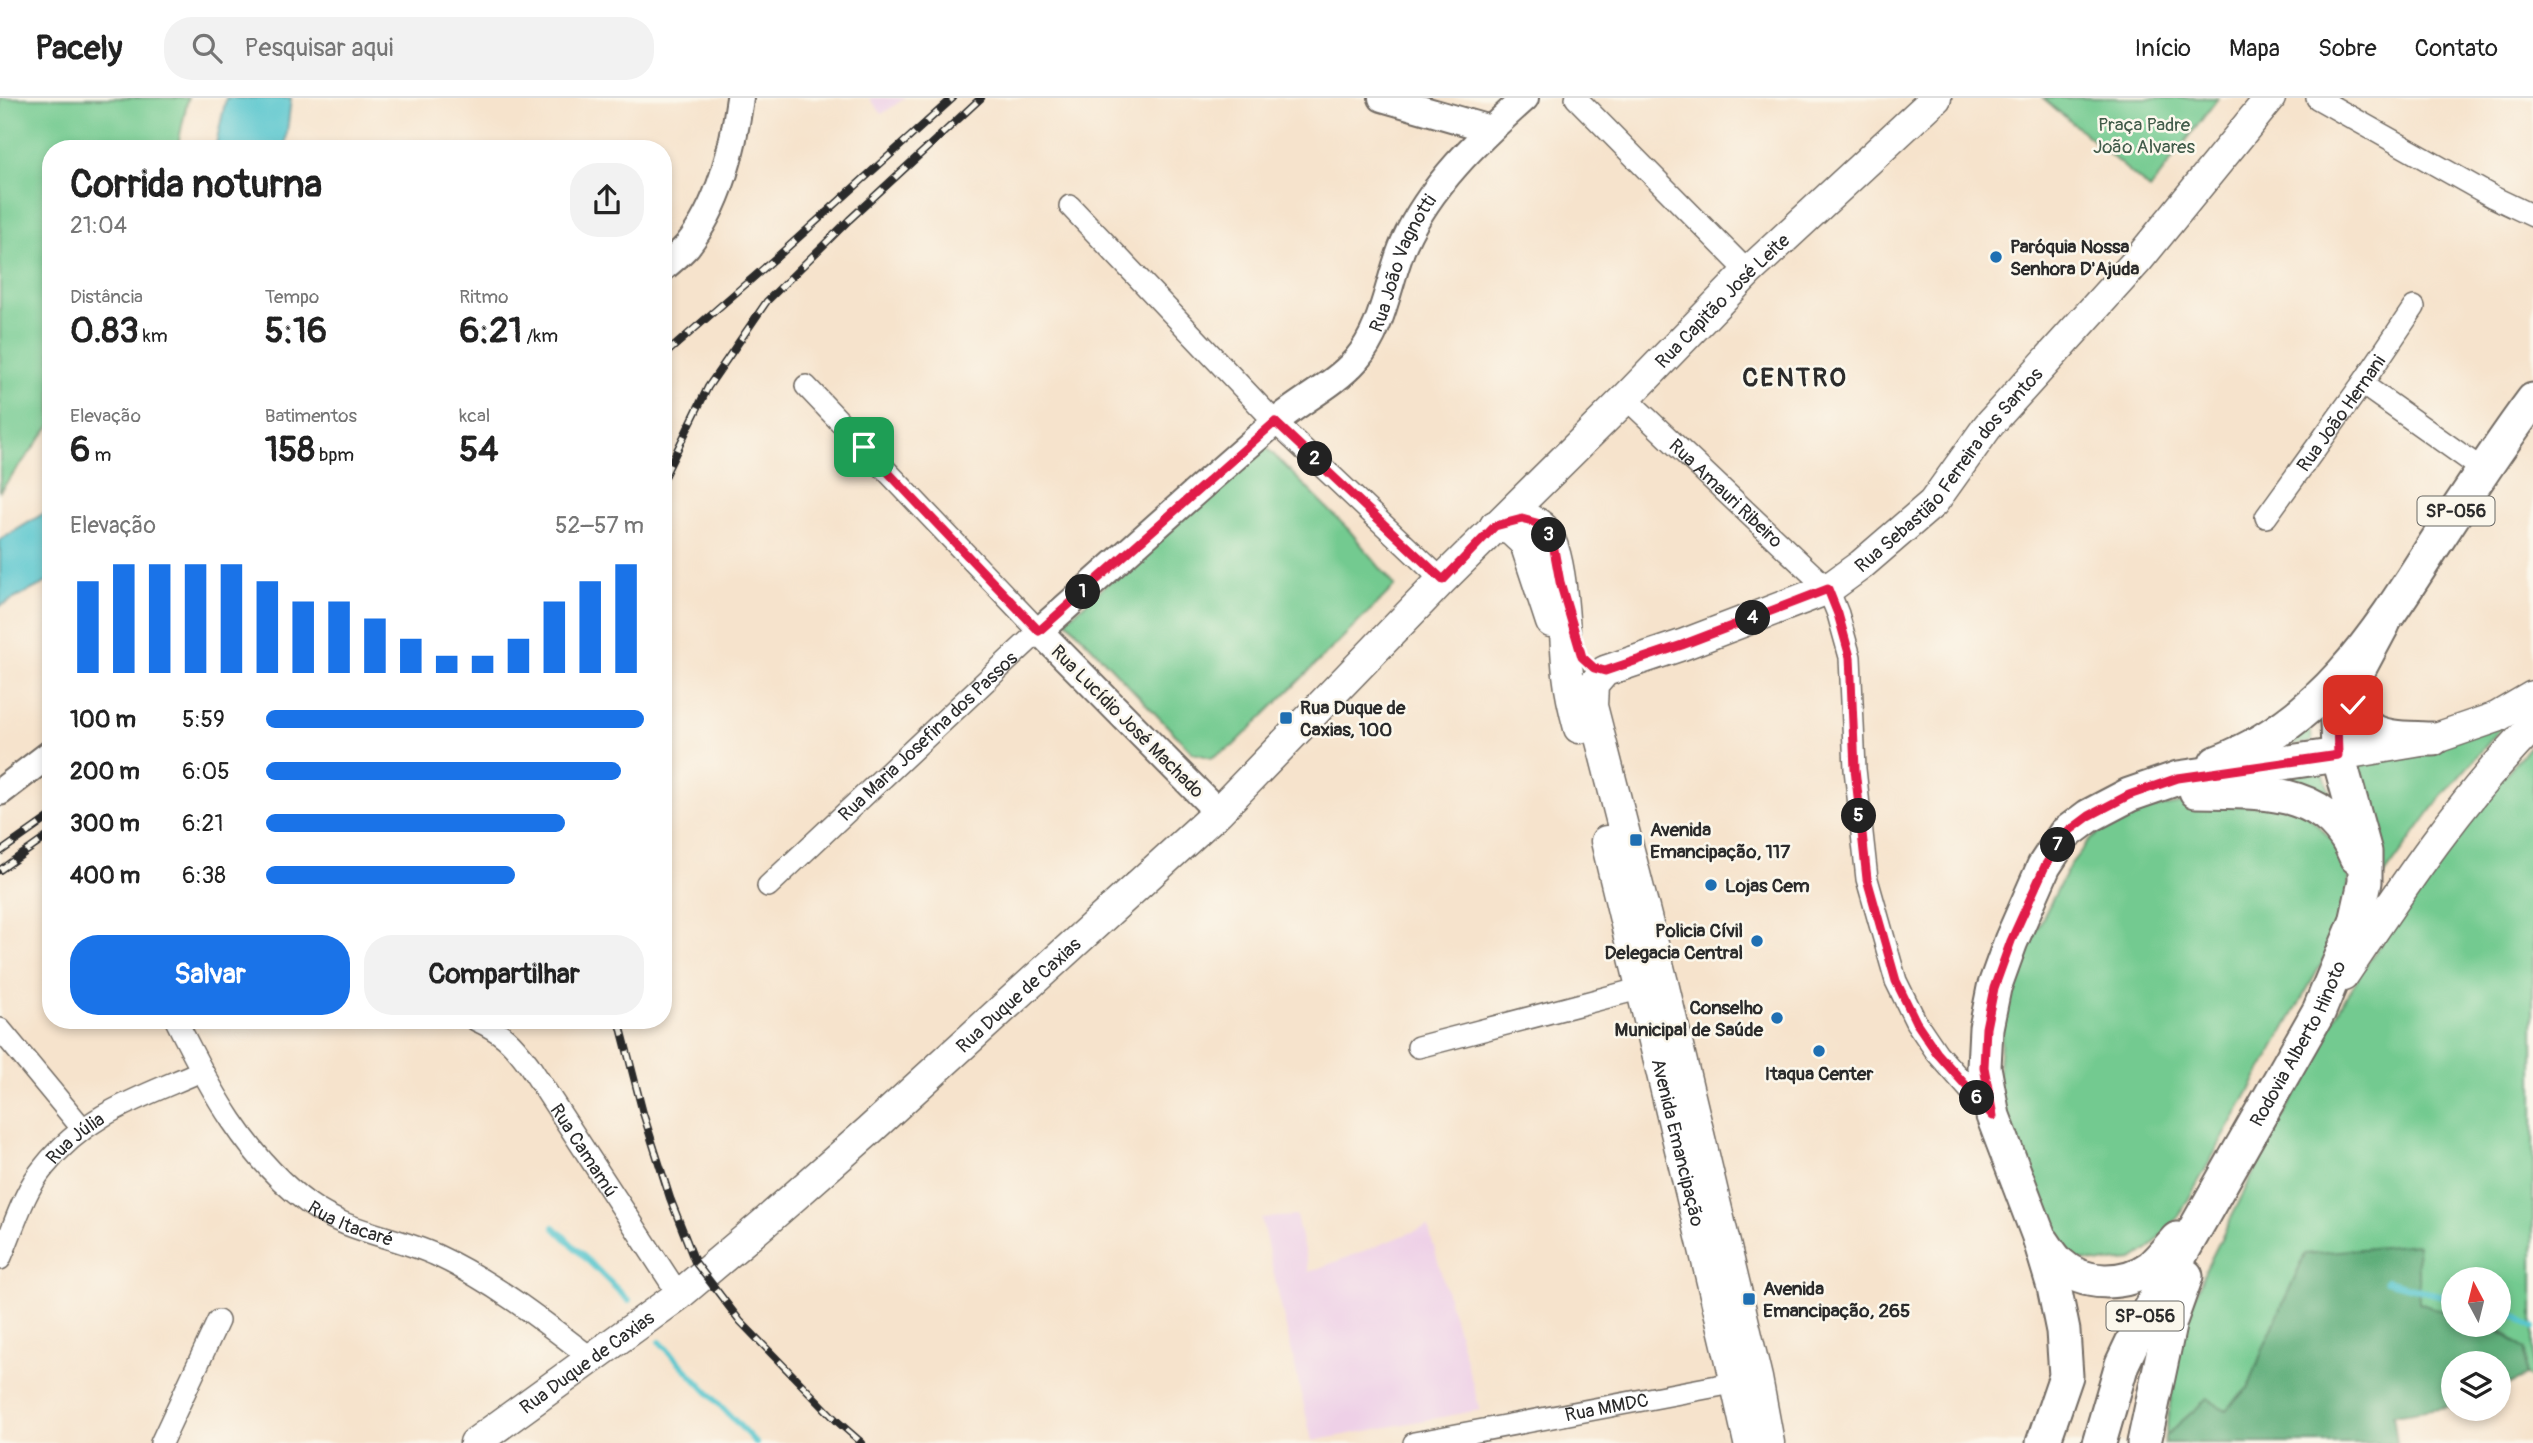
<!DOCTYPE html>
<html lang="pt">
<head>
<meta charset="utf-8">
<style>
  body { margin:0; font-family:Pangolin,sans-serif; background:#f2f2f2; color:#222; height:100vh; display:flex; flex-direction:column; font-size:26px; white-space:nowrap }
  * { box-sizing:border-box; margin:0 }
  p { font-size:23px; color:#767676 }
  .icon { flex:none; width:38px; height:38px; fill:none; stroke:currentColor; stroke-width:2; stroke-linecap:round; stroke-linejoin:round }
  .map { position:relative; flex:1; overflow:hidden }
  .sheet { position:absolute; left:42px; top:42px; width:630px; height:889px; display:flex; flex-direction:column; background:#fff; border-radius:28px; box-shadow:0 4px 10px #0003 }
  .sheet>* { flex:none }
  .needle { width:46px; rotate:353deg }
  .buttons { position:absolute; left:2441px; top:1169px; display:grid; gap:14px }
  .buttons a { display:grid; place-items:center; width:70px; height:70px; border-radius:50%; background:#fff; box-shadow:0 4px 10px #0003; font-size:35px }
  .pin { position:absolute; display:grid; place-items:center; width:60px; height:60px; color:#fff; margin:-30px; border-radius:14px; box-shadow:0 4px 10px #0006 }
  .km { position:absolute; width:35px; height:35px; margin:-18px; border-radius:50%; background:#222; color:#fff; font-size:19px; line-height:35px; text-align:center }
  .round { display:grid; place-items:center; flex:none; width:74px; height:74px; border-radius:28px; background:#f2f2f2 }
  .headline { display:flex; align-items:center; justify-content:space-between; height:119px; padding:0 28px }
  h1 { font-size:38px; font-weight:800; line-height:52px }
  .stats { display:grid; grid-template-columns:repeat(3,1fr); gap:10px; height:119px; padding:7px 28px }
  .stats div { display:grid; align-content:center }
  .stats b { font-size:35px; font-weight:800 }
  .stats small { font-size:19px; font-weight:400 }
  .stats p { font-size:19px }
  .chart { height:196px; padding:14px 28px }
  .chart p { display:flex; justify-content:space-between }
  .chart svg { width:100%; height:126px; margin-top:7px; stroke:#1a73e8; stroke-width:6 }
  .action { display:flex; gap:14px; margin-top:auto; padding:14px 28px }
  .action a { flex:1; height:80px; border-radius:28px; background:#1a73e8; color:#fff; font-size:28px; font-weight:800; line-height:80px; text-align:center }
  .action a+a { background:#f2f2f2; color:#222 }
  ul { padding:0 28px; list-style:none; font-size:23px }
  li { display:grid; grid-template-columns:112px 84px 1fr; align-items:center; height:52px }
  li i { height:18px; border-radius:9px; background:#1a73e8 }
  header { display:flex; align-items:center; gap:42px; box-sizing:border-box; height:98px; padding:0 35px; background:#fff; border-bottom:2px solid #e0e0e0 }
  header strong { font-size:33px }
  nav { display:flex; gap:38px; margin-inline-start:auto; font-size:24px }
  .search { width:490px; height:63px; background:#f2f2f2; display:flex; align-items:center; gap:18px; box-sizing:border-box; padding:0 24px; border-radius:28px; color:#767676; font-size:26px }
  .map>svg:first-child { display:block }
  .built { fill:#eed0e7 }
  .green { fill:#73ca90; stroke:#4f7a5e; stroke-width:2 }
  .forest { fill:#5eae7a; stroke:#446c52; stroke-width:2 }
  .water { fill:#59c6ce; stroke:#42787c; stroke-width:2 }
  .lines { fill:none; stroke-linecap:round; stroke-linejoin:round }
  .stream { stroke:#59c6ce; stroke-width:6 }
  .minor-casing { stroke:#726b63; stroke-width:24 }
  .tertiary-casing { stroke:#726b63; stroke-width:30 }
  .secondary-casing { stroke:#726b63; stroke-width:33 }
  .primary-casing { stroke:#726b63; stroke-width:37 }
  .minor { stroke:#fff; stroke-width:21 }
  .tertiary { stroke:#fff; stroke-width:26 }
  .secondary { stroke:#fff; stroke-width:30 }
  .primary { stroke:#fff; stroke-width:33 }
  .rail-casing { stroke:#2b2b2b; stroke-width:8 }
  .rail { stroke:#fbf7ec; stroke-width:5; stroke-dasharray:16; stroke-linecap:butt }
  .route-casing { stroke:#fff; stroke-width:14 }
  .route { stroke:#e11d48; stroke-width:9 }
  .poi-dot { fill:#1f6fb2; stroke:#fbf7ec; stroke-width:2.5 }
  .labels { text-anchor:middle; stroke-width:5; stroke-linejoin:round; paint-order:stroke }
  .shield { fill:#fbf7ec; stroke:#696865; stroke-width:2 }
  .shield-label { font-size:18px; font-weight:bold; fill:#2b2b2b }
  .park-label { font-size:19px; fill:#415b49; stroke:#fbf7ec }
  .poi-label { font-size:19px; font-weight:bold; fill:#2b2b2b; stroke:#fbf7ec; text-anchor:start }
  .street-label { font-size:19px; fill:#2b2b2b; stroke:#fbf7ec }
  .district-label { font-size:26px; font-weight:bold; letter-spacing:2px; fill:#2b2b2b; stroke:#fbf7ec }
</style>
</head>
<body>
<header>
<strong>Pacely</strong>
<div class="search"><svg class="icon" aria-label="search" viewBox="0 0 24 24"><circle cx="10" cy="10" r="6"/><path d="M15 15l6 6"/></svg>Pesquisar aqui</div>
<nav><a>Início</a><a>Mapa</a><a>Sobre</a><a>Contato</a></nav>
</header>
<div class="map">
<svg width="2533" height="1345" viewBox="0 0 2533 1345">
  <rect width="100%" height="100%" fill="#fbf7ec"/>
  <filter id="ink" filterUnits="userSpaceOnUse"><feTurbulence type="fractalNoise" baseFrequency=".0143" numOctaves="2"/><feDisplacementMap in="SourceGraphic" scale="14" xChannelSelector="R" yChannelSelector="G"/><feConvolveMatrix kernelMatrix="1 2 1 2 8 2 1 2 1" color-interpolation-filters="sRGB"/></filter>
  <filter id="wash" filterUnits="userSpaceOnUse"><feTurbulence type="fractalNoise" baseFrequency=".00686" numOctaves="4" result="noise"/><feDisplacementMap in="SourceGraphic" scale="28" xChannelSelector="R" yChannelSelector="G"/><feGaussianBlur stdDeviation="1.57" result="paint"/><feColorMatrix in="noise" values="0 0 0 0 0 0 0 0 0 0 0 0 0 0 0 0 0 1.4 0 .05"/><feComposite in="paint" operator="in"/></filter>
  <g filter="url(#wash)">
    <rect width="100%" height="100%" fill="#f6e3cc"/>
    <path class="built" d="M869,0H905L882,16Z
      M1296,1118L1309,1174L1428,1128L1480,1312L1312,1343L1261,1120Z"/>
    <path class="green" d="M0,0H188L177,51H51V327L0,393Z
      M2043,0H2218L2150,91Z
      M1265,348L1349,432L1395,488L1233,648L1211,660L1193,655L1066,522Z
      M2510,620L2439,702L2381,782L2342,662Z
      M2310,625L2312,644L2283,649Z
      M2533,644V1281L2526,1278L2525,1252L2504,1234L2482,1227H2499V1181H2454L2453,1217L2419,1205L2263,1251L2249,1289L2226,1312L2207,1302L2165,1338L2182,1228L2206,1171L2250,1082L2345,900L2442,750Z
      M2319,664L2332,700L2298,686L2250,677Z
      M2183,705L2278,708L2303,712L2351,761L2344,826L2179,1118L2148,1152L2133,1162L2100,1165L2078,1161L2048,1134L1996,1003L2004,908L2032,841L2070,767L2089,743L2114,722L2134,714Z"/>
    <path class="forest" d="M2417,1146L2419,1205L2453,1217L2454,1227C2489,1227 2498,1229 2525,1252L2526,1278L2499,1292V1265H2454L2453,1308L2393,1317L2397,1345H2164L2165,1338L2207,1301L2226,1312L2249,1289L2263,1251L2305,1156Z"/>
    <path class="water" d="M226,0H291L285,51H215Z
      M51,411V482L0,508V442Z"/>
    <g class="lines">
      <path class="stream" d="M554,1129L629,1203
        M2386,1183L2454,1201
        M2499,1208L2533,1229
        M660,1244L756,1345"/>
    </g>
  </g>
  <g filter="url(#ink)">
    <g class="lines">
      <defs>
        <g id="minor">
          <path d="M1576,0L1748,174"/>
          <path d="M2317,0L2493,99L2533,118"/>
          <path d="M1070,108L1275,324L1442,482"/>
          <path d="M2362,286L2483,372"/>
          <path id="s1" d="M1626,300L1828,491L1838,516L1850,559L1855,671L1867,781L1896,883L1916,924L1937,955L1990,1015"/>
          <path id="s2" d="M2266,419L2362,286L2414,209"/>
          <path id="s3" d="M768,788L1039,533L806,288"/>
          <path id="s4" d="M176,922C209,989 247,1061 309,1106C349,1135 392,1137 436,1157C492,1183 542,1222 591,1260"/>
          <path id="s5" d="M476,922C502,934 512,944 529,967L679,1197"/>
          <path d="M0,931L82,1030"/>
          <path d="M1418,949L1654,887"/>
          <path id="s6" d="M0,1161C13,1132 23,1094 44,1069C87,1015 140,1000 201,973"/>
          <path d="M161,1345L218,1223"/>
          <path id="s7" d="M1414,1345L1749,1282"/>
        </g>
        <g id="tertiary">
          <path d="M1382,0L1490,31"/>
          <path d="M663,170C671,163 680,156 687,148C720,107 733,51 740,0"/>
          <path d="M0,694L51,655"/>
          <path id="s8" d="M1218,714L1039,533C1117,464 1194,394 1273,326C1299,303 1333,288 1356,262C1384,230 1388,182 1404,145C1430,87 1478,42 1525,0"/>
        </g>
        <g id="secondary">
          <path d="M1495,428C1510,422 1527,416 1541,428C1565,447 1564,544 1568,576C1570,594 1574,612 1579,630"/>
          <path d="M1495,428L1511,432L1525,445L1551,524"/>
          <path d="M2338,657L2433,641L2497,619L2533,598"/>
          <path id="s9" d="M1606,743L1730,1259L1749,1345"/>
          <path d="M2343,878C2402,790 2459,704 2533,628"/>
          <path id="s10" d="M475,1345L679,1197L762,1127L871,1031L1218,714L1442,482L1626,300L1748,174L1936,0"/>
          <path id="s11" d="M1769,1345L1757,1280L1663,885L1592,608L1593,587L1605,573L1682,547L1828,491L1861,467L1933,405L1988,328L2138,162L2270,0"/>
        </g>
        <g id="primary">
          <path d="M2352,584C2351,642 2387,640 2433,641"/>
          <path d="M2216,665C2322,624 2376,538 2434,447C2466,398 2498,349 2533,302"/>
          <path d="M2196,693C2260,694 2328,688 2356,759"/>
          <path d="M2043,1144C2048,1151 2053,1160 2060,1166C2083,1188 2125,1188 2151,1169C2160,1161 2169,1150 2177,1141"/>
          <path d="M2043,1345L2066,1278L2063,1233L2054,1189L2038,1136L1993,1018L1984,969L1986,930L1994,890L2011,843L2044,768L2065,736L2089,718L2129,697L2178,680L2338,657"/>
          <path id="s12" d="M2099,1345L2122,1266L2140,1228L2319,913L2356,824L2365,784V754L2338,657L2337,622L2352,584L2383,526"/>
          <path d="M2144,1345L2170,1223L2186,1178"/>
        </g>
      </defs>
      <use href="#minor" class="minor-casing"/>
      <use href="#tertiary" class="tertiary-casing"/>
      <use href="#secondary" class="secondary-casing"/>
      <use href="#primary" class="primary-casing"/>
      <use href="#minor" class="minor"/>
      <use href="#tertiary" class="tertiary"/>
      <use href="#secondary" class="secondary"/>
      <use href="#primary" class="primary"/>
      <defs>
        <path id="rail" d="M663,258L778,158L953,0
          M663,381L708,289L767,203L849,122L981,0
          M0,754L51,718
          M0,772L51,736
          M619,922L643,1015L670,1100L695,1164L740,1223L838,1324L862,1345"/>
      </defs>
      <use href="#rail" class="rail-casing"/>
      <use href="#rail" class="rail"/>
    </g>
  </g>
  <g class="lines" filter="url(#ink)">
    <defs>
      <path id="route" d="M864,349L1039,533L1275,324L1443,482L1495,428L1522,421L1540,426L1547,433L1553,446L1560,484L1582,559L1594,570L1605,573L1682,547L1828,491L1838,516L1850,559L1855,671L1867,781L1896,883L1916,924L1937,955L1993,1018L1984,969L1986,930L1994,890L2011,843L2045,768L2065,736L2089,718L2129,697L2178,680L2338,657L2337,622L2352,584L2353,607"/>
    </defs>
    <use href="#route" class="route-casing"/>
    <use href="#route" class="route"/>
  </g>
  <g class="poi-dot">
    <circle cx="1996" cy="159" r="7"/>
    <rect x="1279" y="613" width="14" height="14" rx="3.5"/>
    <rect x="1629" y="735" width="14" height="14" rx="3.5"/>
    <circle cx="1711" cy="787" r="7"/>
    <circle cx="1757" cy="843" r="7"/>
    <circle cx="1777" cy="920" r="7"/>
    <circle cx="1819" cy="953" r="7"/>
    <rect x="1742" y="1194" width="14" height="14" rx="3.5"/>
  </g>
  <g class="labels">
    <g class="shield">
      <rect x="2417.5" y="398.5" width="77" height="29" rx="5"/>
      <rect x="2106.5" y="1203.5" width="77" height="29" rx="5"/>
    </g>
    <g class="shield-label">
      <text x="2456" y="419">SP-056</text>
      <text x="2145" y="1224">SP-056</text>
    </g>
    <g class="park-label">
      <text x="2144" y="33">Praça Padre<tspan x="2144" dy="22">João Alvares</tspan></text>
    </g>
    <g class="poi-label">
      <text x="2010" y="155">Paróquia Nossa<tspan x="2010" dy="22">Senhora D'Ajuda</tspan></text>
      <text x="1300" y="616">Rua Duque de<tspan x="1300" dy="22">Caxias, 100</tspan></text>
      <text x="1650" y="738">Avenida<tspan x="1650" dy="22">Emancipação, 117</tspan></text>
      <text x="1725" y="794">Lojas Cem</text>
      <text x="1743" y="839" text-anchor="end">Policia Cívil<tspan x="1743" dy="22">Delegacia Central</tspan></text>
      <text x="1763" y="916" text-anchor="end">Conselho<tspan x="1763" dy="22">Municipal de Saúde</tspan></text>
      <text x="1819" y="982" text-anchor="middle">Itaqua Center</text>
      <text x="1763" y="1197">Avenida<tspan x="1763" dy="22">Emancipação, 265</tspan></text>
    </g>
    <g class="street-label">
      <text dy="7" stroke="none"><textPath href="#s8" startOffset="780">Rua João Vagnotti</textPath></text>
      <text dy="7" stroke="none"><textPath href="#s10" startOffset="1694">Rua Capitão José Leite</textPath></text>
      <text dy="7" stroke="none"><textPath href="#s2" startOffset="128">Rua João Hernani</textPath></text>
      <text dy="7" stroke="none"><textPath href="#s11" startOffset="1206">Rua Sebastião Ferreira dos Santos</textPath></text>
      <text dy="7" stroke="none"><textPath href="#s1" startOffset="138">Rua Amauri Ribeiro</textPath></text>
      <text transform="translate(1128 623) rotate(45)" y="7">Rua Lucídio José Machado</text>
      <text dy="7" stroke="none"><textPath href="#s3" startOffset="219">Rua Maria Josefina dos Passos</textPath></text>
      <text dy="7" stroke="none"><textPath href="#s10" startOffset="705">Rua Duque de Caxias</textPath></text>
      <text dy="7" stroke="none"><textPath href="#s12" startOffset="448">Rodovia Alberto Hinoto</textPath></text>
      <text dy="7" stroke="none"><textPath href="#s6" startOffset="145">Rua Júlia</textPath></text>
      <text dy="7" stroke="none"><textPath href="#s9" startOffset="310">Avenida Emancipação</textPath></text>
      <text dy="7" stroke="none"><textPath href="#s5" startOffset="172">Rua Camamú</textPath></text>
      <text dy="7" stroke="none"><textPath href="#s4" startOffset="276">Rua Itacaré</textPath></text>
      <text dy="7" stroke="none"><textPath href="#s10" startOffset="138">Rua Duque de Caxias</textPath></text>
      <text dy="7" stroke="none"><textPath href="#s7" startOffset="196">Rua MMDC</textPath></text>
    </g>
    <g class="district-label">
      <text x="1795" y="288">CENTRO</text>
    </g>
  </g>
</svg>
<div class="buttons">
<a><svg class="needle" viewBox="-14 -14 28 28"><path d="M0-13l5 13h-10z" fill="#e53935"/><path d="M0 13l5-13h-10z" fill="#767676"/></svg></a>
<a><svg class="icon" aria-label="layers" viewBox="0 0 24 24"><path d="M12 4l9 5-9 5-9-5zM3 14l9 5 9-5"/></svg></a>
</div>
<div class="pin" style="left:864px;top:349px;background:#1e9e55"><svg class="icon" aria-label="arrive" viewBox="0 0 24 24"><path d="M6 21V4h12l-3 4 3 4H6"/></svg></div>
<div class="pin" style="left:2353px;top:607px;background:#d93025"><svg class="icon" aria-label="check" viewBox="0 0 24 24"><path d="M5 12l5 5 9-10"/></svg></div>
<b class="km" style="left:1083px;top:494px">1</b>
<b class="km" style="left:1315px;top:361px">2</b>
<b class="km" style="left:1549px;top:437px">3</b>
<b class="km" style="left:1753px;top:520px">4</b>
<b class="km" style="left:1859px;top:718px">5</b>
<b class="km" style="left:1977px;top:1000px">6</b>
<b class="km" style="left:2058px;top:747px">7</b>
<section class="sheet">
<div class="headline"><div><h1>Corrida noturna</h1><p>21:04</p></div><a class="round"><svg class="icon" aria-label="share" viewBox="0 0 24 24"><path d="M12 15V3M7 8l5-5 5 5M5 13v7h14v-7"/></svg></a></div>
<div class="stats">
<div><p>Distância</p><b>0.83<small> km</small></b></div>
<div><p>Tempo</p><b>5:16</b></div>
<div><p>Ritmo</p><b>6:21<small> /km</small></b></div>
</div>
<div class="stats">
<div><p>Elevação</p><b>6<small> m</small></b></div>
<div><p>Batimentos</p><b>158<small> bpm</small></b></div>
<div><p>kcal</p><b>54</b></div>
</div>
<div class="chart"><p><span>Elevação</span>52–57 m</p>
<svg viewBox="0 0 160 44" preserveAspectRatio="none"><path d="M5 44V12M15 44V6M25 44V6M35 44V6M45 44V6M55 44V12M65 44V19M75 44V19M85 44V25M95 44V32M105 44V38M115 44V38M125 44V32M135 44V19M145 44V12M155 44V6"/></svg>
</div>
<ul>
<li><b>100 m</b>5:59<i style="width:100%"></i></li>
<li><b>200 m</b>6:05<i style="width:94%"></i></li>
<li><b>300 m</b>6:21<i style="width:79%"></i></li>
<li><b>400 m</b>6:38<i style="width:66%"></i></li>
</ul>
<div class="action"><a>Salvar</a><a>Compartilhar</a></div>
</section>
</div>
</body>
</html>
